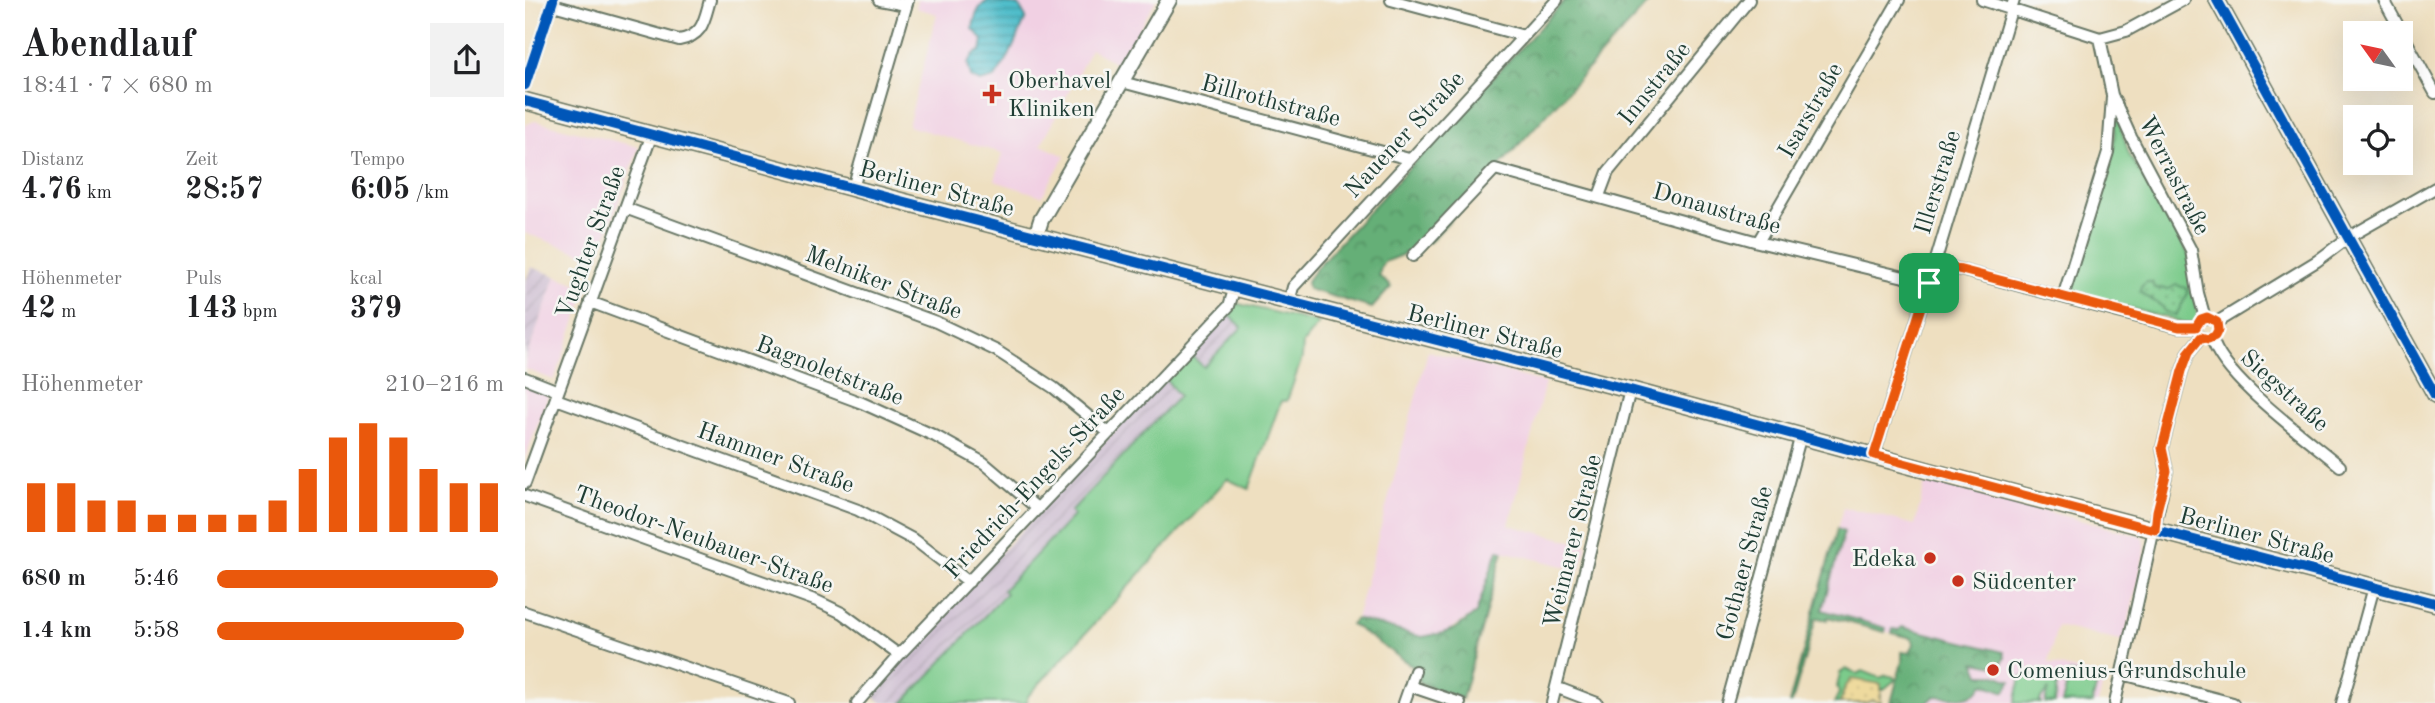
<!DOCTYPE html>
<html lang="de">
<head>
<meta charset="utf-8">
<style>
  body { margin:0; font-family:"Old Standard TT",serif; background:#f2f2f2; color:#202124; height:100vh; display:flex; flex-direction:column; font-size:26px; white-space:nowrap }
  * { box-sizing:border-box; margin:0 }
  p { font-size:23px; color:#757577 }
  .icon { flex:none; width:38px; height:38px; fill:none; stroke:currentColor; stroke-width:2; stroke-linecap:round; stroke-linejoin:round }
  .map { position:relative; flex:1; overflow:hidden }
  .drawer { display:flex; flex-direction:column; background:#fff; width:525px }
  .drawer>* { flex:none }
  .needle { width:46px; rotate:303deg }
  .fabs { position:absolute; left:1818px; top:21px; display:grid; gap:14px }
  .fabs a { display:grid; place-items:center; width:70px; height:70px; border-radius:0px; background:#fff; box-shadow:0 7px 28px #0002; font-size:35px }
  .pin { position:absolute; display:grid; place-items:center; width:60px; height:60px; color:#fff; margin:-30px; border-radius:14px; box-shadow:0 4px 10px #0006 }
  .round { display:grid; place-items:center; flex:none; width:74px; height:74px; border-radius:0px; background:#f2f2f2 }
  .head { display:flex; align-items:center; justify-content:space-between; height:119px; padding:0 21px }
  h1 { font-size:38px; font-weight:600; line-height:52px }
  .metrics { display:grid; grid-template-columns:repeat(3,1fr); gap:10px; height:119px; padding:7px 21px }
  .metrics div { display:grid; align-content:center }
  .metrics b { font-size:30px; font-weight:600 }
  .metrics small { font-size:19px; font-weight:400 }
  .metrics p { font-size:19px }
  .chart { height:196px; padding:14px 21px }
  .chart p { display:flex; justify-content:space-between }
  .chart svg { width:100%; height:126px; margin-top:7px; stroke:#ea580c; stroke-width:6 }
  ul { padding:0 21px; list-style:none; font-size:23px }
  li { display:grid; grid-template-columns:112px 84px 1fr; align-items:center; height:52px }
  li i { height:18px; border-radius:9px; background:#ea580c }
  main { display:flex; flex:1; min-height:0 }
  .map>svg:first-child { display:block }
  .built { fill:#f1d0e3 }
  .industrial { fill:url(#industrial-furrows) }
  .grass { fill:#7ccb8b; stroke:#4e8460; stroke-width:2; fill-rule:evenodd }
  .forest { fill:url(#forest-crowns); stroke:#427656; stroke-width:2 }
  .sand { fill:url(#sand-dots); stroke:#868c69; stroke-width:2 }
  .park { fill:url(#park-dots); stroke:#4e8460; stroke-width:2 }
  .water { fill:url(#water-rules); stroke:#387d7f; stroke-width:2 }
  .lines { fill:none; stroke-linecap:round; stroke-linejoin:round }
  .minor-casing { stroke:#677665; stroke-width:14 }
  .tertiary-casing { stroke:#677665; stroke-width:18 }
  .secondary-casing { stroke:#677665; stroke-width:19 }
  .minor { stroke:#fff; stroke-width:10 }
  .tertiary { stroke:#fff; stroke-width:14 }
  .secondary { stroke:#fde5c5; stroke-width:16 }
  .cycleway-casing { stroke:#f6f6f2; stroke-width:15 }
  .cycleway { stroke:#0057b8; stroke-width:10 }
  .route-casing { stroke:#fff; stroke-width:14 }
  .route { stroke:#ea580c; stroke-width:9 }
  .poi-dot { fill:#c8321e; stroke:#f6f6f2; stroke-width:2.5 }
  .labels { text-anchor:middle; stroke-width:5; stroke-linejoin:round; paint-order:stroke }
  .poi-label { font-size:24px; fill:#1f3d34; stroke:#f6f6f2; text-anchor:start }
  .street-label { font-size:24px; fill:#1f3d34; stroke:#f6f6f2 }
</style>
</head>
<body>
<main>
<section class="drawer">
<div class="head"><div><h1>Abendlauf</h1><p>18:41 · 7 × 680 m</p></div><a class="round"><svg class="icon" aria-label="share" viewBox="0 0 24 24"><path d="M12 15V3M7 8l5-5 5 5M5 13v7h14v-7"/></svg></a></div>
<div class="metrics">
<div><p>Distanz</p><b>4.76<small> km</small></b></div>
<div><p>Zeit</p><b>28:57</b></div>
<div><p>Tempo</p><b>6:05<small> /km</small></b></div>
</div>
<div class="metrics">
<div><p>Höhenmeter</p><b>42<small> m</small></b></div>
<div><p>Puls</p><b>143<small> bpm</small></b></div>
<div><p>kcal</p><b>379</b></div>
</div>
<div class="chart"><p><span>Höhenmeter</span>210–216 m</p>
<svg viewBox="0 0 160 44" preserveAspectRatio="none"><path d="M5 44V27M15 44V27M25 44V33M35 44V33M45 44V38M55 44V38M65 44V38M75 44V38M85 44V33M95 44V22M105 44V11M115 44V6M125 44V11M135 44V22M145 44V27M155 44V27"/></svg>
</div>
<ul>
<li><b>680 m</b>5:46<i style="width:98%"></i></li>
<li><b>1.4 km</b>5:58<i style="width:86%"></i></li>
</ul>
</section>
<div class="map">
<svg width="1910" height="703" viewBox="0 0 1910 703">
  <defs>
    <pattern id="industrial-furrows" width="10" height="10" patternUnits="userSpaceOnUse" patternTransform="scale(1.75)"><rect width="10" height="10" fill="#cebed1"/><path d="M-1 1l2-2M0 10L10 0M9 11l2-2" fill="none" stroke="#b0a4b4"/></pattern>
    <pattern id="forest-crowns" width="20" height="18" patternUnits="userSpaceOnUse" patternTransform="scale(1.75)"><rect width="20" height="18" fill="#65af77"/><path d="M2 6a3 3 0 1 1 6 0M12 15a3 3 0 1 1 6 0" fill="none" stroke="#539062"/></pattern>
    <pattern id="sand-dots" width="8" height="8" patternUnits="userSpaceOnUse" patternTransform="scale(1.75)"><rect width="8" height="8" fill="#eeda9e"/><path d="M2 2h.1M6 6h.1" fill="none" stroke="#ccbc89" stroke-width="1.8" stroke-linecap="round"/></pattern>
    <pattern id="park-dots" width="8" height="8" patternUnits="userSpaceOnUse" patternTransform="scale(1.75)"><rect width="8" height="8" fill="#7ccb8b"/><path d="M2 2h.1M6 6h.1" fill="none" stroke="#65a672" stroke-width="1.8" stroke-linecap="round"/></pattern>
    <pattern id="water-rules" width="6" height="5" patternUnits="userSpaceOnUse" patternTransform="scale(1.75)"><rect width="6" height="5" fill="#50bdca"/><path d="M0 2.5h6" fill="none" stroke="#429ba5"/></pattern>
  </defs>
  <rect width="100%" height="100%" fill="#f6f6f2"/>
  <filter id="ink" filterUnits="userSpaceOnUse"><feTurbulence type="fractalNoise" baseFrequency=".0143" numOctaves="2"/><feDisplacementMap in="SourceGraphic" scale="14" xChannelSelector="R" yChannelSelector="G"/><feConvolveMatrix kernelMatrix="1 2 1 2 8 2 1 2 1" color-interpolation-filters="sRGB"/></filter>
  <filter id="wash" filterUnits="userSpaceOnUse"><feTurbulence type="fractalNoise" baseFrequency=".00686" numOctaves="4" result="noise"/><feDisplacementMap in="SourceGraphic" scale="28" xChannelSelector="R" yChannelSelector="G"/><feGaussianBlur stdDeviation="1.57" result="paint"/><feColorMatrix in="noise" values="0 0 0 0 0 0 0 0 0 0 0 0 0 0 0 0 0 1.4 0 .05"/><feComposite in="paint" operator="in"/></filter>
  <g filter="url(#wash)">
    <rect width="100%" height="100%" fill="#eedfc0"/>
    <path class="built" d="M393,0H631L593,64L566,49L516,145L540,156L517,196L470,181L477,153L383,126L412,14L391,8Z
      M10,121L114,147L72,259L0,233V125Z
      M31,276L63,288L29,380L0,369V361Z
      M903,351L1020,383L984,525L1062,545L1055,570L973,550L951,613L918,633L897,637L831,619Z
      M0,385L24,393L0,459Z
      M1401,479L1618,537L1620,550L1599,642L1532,626L1523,663L1580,677L1573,703H1375L1395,631L1377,627L1374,635L1289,612L1318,508L1337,511L1390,525Z"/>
    <path class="industrial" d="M6,267L31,276L0,361V283Z
      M702,312L717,326L678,367L640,379L654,396L546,511L548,516L478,590L481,593L377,703H357L344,692Z"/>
    <path class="grass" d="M1591,112L1604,154L1664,255L1673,319L1669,325L1547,293L1546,285L1588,154ZM1628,288L1644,289L1663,293L1651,315L1615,292Z
      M710,303L794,323L778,343L777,358L762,401H756L724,489L702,479L503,696L501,703H378L481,593L478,590L548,516L546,511L654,396L640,378L663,353L679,367L717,327L702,312Z
      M1321,669L1332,674L1338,671L1355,678L1361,675L1369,677L1370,680L1359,689H1356L1355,684L1320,687L1315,703H1309L1314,693L1312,687L1315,673Z
      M1516,670L1526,674L1532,683L1530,703H1520L1523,689L1514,702L1517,703H1490L1496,677Z
      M1545,673L1573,680L1567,703H1537Z"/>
    <path class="forest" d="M1040,0H1126L905,242L895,244L884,252L859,262L856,267L854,276L866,287L847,308L783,289L782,281L792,267Z
      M1312,529L1319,532L1297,610L1361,628L1360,632L1303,617L1302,620L1291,618L1267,703H1264Z
      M973,550L978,551L937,699L898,685L894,681L893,670L826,624L831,619L897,637L918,633L931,628L951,613Z
      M1377,627L1479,652L1480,657L1475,667L1450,662L1455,675H1471L1486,681L1480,692L1458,684C1449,703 1427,697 1410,696L1402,703H1366L1377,662V652L1385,653L1389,644L1387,638L1367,633L1368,629L1374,630Z"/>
    <path class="sand" d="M1327,679L1356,684V703L1348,700L1342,703H1315L1320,687Z"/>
    <path class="park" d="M1621,282H1627L1629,288L1644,289L1651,285L1661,288L1663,293L1651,315L1640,312L1638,307L1615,292L1616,287Z"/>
    <path class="water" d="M464,0L494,6L501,18L484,56L470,78L455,82L446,77L443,64L449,54L456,51L458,40L448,29C449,17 453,6 464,0Z"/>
  </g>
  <g filter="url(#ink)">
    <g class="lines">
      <defs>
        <path id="minor" d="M354,0L381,5
          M866,0L999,36
          M1457,0L1575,38L1601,31L1658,0
          M1859,0L1910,93
          M28,5L154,40C178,36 179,21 185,0
          M1575,38L1587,95L1606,137L1666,250L1673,293L1680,318
          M597,82L884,159
          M0,85L28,0
          M328,188L383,0
          M1074,196L1083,172L1224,0
          M100,208L411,322L472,351L529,388L584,433
          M1233,242L1374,0
          M888,256L970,169L1233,242L1404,283
          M1410,263L1593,312L1653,327H1671
          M1538,297L1583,152L1587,97
          M65,302L337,403L410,436L459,463L513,509
          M764,302L768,287L1032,0
          M1692,322L1792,261L1824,237L1910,188
          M1687,338C1697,378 1782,438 1815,466
          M0,378L33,391
          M31,399L333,510L391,541L444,582
          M1349,455L1410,263L1489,0
          M0,483L127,134
          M0,496L292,601L317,613L374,655
          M0,612L264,703
          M890,671L885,686L935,703
          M1597,674L1708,703
          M1033,688L1072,703
          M332,703L374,655L704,306L710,287
          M879,703L885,686
          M1027,703L1105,390
          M1202,703L1276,435
          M1590,703L1642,471L1637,448L1657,371L1664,352L1676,337
          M1817,703L1849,587"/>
        <path id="tertiary" d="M1692,0L1910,395
          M511,236L516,220L644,0"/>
        <path id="secondary" d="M0,101L368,199L1105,390L1408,472L1910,603"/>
      </defs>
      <use href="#minor" class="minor-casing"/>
      <use href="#tertiary" class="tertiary-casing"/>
      <use href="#secondary" class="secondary-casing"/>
      <use href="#minor" class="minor"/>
      <use href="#tertiary" class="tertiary"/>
      <use href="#secondary" class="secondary"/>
      <defs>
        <path id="cycleway" d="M1692,0L1910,395
          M0,85L28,0
          M0,101L368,199L1105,390L1408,472L1910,603"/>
      </defs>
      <use href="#cycleway" class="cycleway-casing"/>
      <use href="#cycleway" class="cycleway"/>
    </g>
  </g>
  <g class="lines" filter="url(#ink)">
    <defs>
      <path id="route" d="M1410,263L1654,327H1671L1676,319L1682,317L1692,322L1693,330L1690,336L1683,339L1676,337L1664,352L1657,371L1637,448L1642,471L1632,511L1630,530L1349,455Z"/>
    </defs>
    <use href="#route" class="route-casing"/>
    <use href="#route" class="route"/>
  </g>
  <g class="poi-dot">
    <path d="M463.5 83.5h7v7h7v7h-7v7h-7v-7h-7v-7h7z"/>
    <circle cx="1405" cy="558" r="7"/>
    <circle cx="1433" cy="581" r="7"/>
    <circle cx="1468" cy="670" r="7"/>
  </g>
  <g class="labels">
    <g class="poi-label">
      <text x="483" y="88">Oberhavel<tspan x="483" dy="28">Kliniken</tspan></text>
      <text x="1391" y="566" text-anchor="end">Edeka</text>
      <text x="1447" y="589">Südcenter</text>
      <text x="1482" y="678">Comenius-Grundschule</text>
    </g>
    <g class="street-label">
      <text transform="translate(1129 83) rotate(-51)" y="8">Innstraße</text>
      <text transform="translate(746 100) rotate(15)" y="8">Billrothstraße</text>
      <text transform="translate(1285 110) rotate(-60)" y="8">Isarstraße</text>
      <text transform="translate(879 134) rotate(-47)" y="8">Nauener Straße</text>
      <text transform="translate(1650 175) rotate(63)" y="8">Werrastraße</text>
      <text transform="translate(1412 182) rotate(-73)" y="8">Illerstraße</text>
      <text transform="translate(412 188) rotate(15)" y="8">Berliner Straße</text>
      <text transform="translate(1192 208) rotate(16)" y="8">Donaustraße</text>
      <text transform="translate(65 242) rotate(-70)" y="8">Vughter Straße</text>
      <text transform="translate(359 282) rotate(21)" y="8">Melniker Straße</text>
      <text transform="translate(960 331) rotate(14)" y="8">Berliner Straße</text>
      <text transform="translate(305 370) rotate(21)" y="8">Bagnoletstraße</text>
      <text transform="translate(1760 390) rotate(42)" y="8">Siegstraße</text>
      <text transform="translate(251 457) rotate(20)" y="8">Hammer Straße</text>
      <text transform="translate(509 482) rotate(-47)" y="8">Friedrich-Engels-Straße</text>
      <text transform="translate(1732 535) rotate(15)" y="8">Berliner Straße</text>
      <text transform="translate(179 539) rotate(20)" y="8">Theodor-Neubauer-Straße</text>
      <text transform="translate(1047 541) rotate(-76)" y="8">Weimarer Straße</text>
      <text transform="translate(1219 563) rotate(-75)" y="8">Gothaer Straße</text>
    </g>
  </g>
</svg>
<div class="fabs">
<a><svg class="needle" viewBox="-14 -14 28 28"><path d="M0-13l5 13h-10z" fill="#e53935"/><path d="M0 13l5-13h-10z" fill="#757577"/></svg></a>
<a><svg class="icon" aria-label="locate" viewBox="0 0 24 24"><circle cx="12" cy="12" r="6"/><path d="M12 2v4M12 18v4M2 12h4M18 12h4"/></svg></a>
</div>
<div class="pin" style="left:1404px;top:283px;background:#1e9e55"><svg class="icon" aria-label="arrive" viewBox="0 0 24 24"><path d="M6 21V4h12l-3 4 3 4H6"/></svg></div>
</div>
</main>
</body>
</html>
